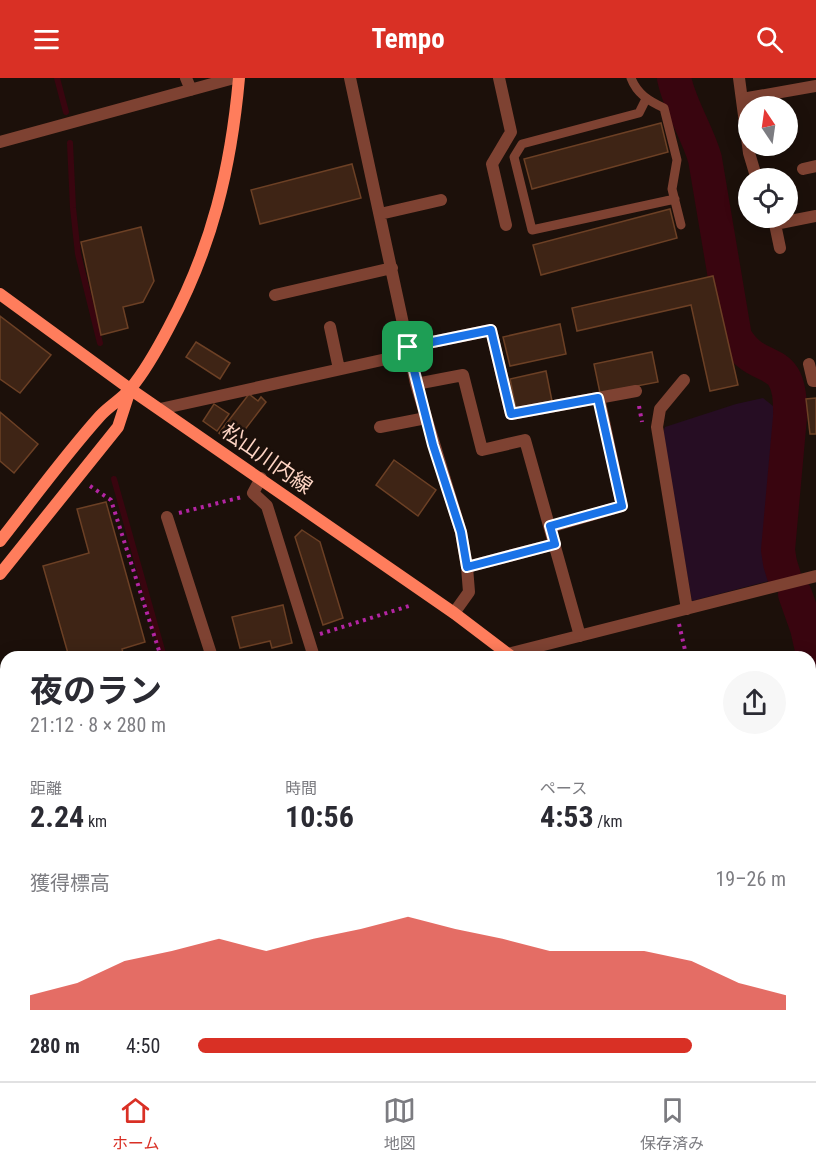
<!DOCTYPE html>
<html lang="ja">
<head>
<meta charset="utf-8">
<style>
  body { margin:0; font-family:"Roboto Condensed","Noto Sans JP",sans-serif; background:#f7f7f7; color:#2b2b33; height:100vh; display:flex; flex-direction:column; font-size:22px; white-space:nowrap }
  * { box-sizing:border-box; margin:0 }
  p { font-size:20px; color:#7c7c81 }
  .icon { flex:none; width:33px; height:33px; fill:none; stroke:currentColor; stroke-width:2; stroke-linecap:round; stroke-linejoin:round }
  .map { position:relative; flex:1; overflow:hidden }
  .side { position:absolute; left:0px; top:573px; width:816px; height:430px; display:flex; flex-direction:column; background:#fff; border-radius:18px 18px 0 0; box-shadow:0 3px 15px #0003 }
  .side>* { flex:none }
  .needle { width:39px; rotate:347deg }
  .controls { position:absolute; left:738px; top:18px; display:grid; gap:12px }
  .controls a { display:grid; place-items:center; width:60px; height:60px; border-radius:50%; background:#fff; box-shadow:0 3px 15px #0003; font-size:30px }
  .pin { position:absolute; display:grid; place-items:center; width:51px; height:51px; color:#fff; margin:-26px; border-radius:12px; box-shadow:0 3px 9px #0006 }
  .round { display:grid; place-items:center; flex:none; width:63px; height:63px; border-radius:32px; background:#f7f7f7 }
  .headline { display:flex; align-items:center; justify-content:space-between; height:102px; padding:0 30px }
  h1 { font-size:33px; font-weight:700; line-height:45px }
  .stats { display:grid; grid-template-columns:repeat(3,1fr); gap:9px; height:102px; padding:6px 30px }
  .stats div { display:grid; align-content:center }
  .stats b { font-size:30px; font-weight:700 }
  .stats small { font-size:16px; font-weight:400 }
  .stats p { font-size:16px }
  .chart { height:168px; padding:12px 30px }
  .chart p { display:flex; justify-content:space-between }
  .chart svg { width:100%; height:108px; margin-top:6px; fill:#d93025; opacity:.7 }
  ul { padding:0 30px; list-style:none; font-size:20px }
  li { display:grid; grid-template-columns:96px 72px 1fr; align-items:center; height:45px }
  li i { height:15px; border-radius:8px; background:#d93025 }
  header { display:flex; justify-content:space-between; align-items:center; height:78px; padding:0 30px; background:#d93025; color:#fff; font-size:27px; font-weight:700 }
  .menu { display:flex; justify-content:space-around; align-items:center; height:84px; border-top:2px solid #e1e1e2; background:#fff; font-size:16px; color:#7c7c81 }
  .menu a { display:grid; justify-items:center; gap:3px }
  .menu .current { color:#d93025 }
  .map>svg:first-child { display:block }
  .green { fill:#260d23 }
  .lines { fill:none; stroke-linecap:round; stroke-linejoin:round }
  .stream { stroke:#39050f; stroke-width:6 }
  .river { stroke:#39050f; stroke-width:34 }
  .building { fill:#3e2415; stroke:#6c4025; stroke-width:1.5 }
  .path { stroke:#b325a3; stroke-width:4; stroke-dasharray:3 4.5; stroke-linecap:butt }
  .lane { stroke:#7e4232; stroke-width:9 }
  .street { stroke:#7e4232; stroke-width:12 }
  .secondary { stroke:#ff7d5c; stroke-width:12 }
  .route-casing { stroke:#fff; stroke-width:12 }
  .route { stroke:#1a73e8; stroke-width:8 }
  .labels { text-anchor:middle; stroke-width:5; stroke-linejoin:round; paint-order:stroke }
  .street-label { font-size:21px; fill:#ffd6c5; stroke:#1c100a }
</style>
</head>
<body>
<header><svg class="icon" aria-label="menu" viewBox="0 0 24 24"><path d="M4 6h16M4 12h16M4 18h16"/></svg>Tempo<svg class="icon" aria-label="search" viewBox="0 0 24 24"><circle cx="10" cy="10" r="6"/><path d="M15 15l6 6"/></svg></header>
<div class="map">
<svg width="816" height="1003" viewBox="0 0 816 1003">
  <rect width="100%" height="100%" fill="#1c100a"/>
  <path class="green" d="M763,320L773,328L779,358L769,503L692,523L662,357L665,349L736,326Z"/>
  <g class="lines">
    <path class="stream" d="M57,0L66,34
      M70,65L73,130L78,176L100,265
      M114,401L164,579"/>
    <path class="river" d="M674,0C680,29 697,53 705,81L735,259C759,301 792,270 790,339L778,472L780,485L784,498
      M795,516L807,550L816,590"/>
  </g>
  <path class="building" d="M661,45L668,74L532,111L524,81Z
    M352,86L361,120L260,146L251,112Z
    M670,131L677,160L541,197L533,167Z
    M141,149L154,203L143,224L123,229L128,250L101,257L81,164Z
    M713,198L738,307L710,313L691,227L577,253L572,230Z
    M0,238L51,277L20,315L0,301Z
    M560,246L566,276L510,288L503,259Z
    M196,264L230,285L220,301L186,279Z
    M652,274L658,304L600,315L594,286Z
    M546,293L552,323L516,331L510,301Z
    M249,316L258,323L261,319L266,324L234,366L219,355Z
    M816,320V356H810L806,321Z
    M214,326L229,336L217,353L203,343Z
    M0,334L38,366L14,395L0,383Z
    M394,382L436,412L418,438L376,407Z
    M106,424L145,564L122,571L124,579H69L43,488L89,475L77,431Z
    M302,452L320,464L343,540L323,547L295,459Z
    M283,527L292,565L272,570L270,563L240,570L232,539Z
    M816,963V993L810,997V966Z
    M754,998H808L799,1003H745Z"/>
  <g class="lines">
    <path class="path" d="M639,328L642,344
      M90,408L111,422L161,579
      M179,435L242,419
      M679,546L685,572
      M320,556L412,527"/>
    <path class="lane" d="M631,0C637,16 649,23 664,30L677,82L672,111L681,147
      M646,21L639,35L522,66L514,79L532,152L675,121"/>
    <path class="street" d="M186,0L191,12
      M350,0L416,306L461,454L467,489L469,514L454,535
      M499,0L511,54L492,86L506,147
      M739,0L749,75L755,95
      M742,21L816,8
      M0,64L234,0
      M803,91L816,88
      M380,136L441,122
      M780,170L775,146L816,138
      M275,217L392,190
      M330,249L339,291
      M408,269L491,252L511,336L636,313
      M809,286L813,303H816
      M684,302L660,331L657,349L687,531
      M416,306L463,297L482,372L525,362L580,558
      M160,331L409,276
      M380,349L426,340
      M261,400L253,415L267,428L314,579
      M167,439L212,579
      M550,449L622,428L599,320
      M467,489L555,466
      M505,579L508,576L816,498
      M0,831L6,830
      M810,869L816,868
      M4,909L6,918
      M0,983L6,981
      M469,998L470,1003
      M558,998L559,1003
      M53,1003L65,998
      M175,1003L176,998
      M258,1003L261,998
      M710,1003L712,998"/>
    <path class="secondary" d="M0,216L130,311L454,535L512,579
      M0,463C33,421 65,377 100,338C109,328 122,321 131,310C146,292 158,270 169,249C212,169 231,90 239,0
      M0,496L118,349L130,312
      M810,789L816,793"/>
  </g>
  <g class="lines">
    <defs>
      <path id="route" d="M491,252L511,336L598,320L622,428L550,448L555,466L467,489L461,454L433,367L408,269Z"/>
    </defs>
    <use href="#route" class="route-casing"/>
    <use href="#route" class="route"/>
  </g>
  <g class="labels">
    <g class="street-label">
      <text transform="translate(267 381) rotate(35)" y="7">松山川内線</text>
    </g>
  </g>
</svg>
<div class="controls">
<a><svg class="needle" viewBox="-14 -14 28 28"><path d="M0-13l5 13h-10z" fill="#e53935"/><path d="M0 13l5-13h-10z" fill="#7c7c81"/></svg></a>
<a><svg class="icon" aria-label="locate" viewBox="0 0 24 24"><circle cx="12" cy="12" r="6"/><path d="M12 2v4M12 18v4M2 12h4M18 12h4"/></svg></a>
</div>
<div class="pin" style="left:408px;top:269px;background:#1e9e55"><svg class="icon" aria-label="arrive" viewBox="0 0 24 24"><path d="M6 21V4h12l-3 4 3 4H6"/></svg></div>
<section class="side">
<div class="headline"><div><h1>夜のラン</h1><p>21:12 · 8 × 280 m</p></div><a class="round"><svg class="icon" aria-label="share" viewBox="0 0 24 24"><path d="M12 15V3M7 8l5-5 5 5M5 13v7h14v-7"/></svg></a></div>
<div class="stats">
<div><p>距離</p><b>2.24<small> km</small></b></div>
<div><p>時間</p><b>10:56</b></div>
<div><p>ペース</p><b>4:53<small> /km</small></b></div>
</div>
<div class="chart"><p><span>獲得標高</span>19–26 m</p>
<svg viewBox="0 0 160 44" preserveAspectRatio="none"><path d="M0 44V38L10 33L20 24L30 20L40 15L50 20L60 15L70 11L80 6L90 11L100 15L110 20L120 20L130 20L140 24L150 33L160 38V44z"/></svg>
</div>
<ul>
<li><b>280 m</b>4:50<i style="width:84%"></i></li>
</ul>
</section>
</div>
<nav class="menu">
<a class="current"><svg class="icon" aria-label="home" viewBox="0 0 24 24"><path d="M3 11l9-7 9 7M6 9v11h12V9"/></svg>ホーム</a>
<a><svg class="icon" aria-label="map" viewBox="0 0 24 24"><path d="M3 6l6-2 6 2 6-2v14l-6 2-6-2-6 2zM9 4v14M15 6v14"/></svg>地図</a>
<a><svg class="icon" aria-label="saved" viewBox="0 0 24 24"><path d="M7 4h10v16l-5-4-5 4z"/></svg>保存済み</a>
</nav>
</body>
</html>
